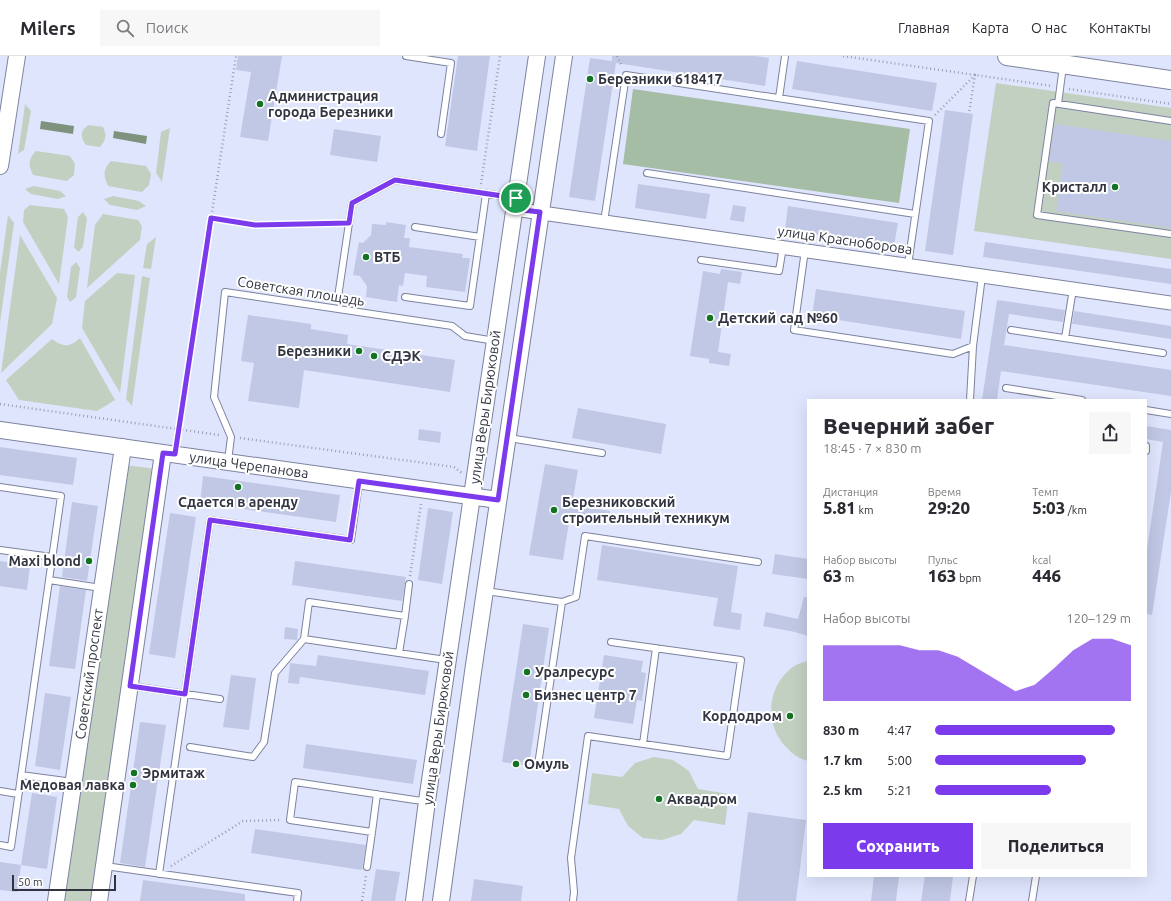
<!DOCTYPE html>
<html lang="ru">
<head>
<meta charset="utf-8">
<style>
  body { margin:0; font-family:Ubuntu,sans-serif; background:#f7f7f7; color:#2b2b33; height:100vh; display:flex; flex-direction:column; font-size:15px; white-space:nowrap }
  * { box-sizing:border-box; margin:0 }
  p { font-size:13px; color:#7c7c81 }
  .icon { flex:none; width:22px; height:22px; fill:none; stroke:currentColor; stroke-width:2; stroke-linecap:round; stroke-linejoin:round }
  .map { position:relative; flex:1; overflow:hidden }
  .side { position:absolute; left:807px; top:343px; width:340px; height:478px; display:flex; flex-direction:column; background:#fff; border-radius:0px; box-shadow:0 4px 16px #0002 }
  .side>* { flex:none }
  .scale { position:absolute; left:12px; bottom:10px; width:104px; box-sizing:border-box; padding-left:4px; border:2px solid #323541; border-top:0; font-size:11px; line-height:14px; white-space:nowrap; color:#323541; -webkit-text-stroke:3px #fff; paint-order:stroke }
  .pin { position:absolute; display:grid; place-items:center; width:34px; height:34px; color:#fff; margin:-17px; border:2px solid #fff; border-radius:50%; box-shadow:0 1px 4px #0007 }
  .round { display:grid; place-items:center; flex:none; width:42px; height:42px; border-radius:0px; background:#f7f7f7 }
  .headline { display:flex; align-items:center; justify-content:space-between; height:68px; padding:0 16px }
  h1 { font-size:22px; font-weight:800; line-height:30px }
  .figures { display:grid; grid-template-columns:repeat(3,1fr); gap:6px; height:68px; padding:4px 16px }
  .figures div { display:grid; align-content:center }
  .figures b { font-size:17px; font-weight:800 }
  .figures small { font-size:11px; font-weight:400 }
  .figures p { font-size:11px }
  .chart { height:112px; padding:8px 16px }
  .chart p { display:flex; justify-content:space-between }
  .chart svg { width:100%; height:72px; margin-top:4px; fill:#7c3aed; opacity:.7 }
  .primary-button { display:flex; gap:8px; margin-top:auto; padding:8px 16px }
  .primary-button a { flex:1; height:46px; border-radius:0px; background:#7c3aed; color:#fff; font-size:16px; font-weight:800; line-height:46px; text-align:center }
  .primary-button a+a { background:#f7f7f7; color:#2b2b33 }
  ul { padding:0 16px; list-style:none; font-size:13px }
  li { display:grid; grid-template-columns:64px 48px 1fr; align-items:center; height:30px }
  li i { height:10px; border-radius:5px; background:#7c3aed }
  header { display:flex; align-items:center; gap:24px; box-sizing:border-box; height:56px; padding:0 20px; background:#fff; border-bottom:1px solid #e1e1e2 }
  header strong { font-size:19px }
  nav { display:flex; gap:22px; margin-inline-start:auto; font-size:14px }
  .search { width:280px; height:36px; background:#f7f7f7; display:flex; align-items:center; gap:10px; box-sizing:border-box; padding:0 14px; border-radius:0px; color:#7c7c81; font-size:15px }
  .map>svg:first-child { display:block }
  .green { fill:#c2d0c2 }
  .forest { fill:#a5bca5 }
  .water { fill:#7d937d }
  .building { fill:#c1c8e5 }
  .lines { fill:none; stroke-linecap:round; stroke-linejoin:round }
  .service-casing { stroke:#7d839f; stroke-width:8 }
  .minor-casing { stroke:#7d839f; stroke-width:15 }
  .tertiary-casing { stroke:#7d839f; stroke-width:18 }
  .secondary-casing { stroke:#7d839f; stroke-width:20 }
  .path { stroke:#9a9fb2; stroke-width:2.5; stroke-dasharray:1 3; stroke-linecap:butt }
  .service { stroke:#fff; stroke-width:6 }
  .minor { stroke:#fff; stroke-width:13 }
  .tertiary { stroke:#fff; stroke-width:16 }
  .secondary { stroke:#fff; stroke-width:18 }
  .route-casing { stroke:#fff; stroke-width:8 }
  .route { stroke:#7c3aed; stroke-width:5 }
  .poi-dot { fill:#127323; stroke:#fff; stroke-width:1.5 }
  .labels { text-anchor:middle; stroke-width:4; stroke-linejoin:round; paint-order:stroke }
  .poi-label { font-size:14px; font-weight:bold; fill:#323541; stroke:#fff; text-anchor:start }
  .street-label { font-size:14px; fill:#323541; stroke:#fff }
</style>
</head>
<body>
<header>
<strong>Milers</strong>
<div class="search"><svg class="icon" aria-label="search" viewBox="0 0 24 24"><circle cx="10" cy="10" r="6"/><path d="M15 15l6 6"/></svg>Поиск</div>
<nav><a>Главная</a><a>Карта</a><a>О нас</a><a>Контакты</a></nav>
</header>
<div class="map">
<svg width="1171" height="845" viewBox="0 0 1171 845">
  <rect width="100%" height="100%" fill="#dfe5fd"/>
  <path class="green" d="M996,27L1171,52V203L974,175Z
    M25,48L31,55L24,94L18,98Z
    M89,69L103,71C107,79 106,84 100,91L86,89C80,81 80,74 89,69Z
    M170,72L162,126L156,117L161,76Z
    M36,95L70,100L75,108L74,119L67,125L33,119C28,108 28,104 36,95Z
    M111,105L146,110L151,118L149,129L142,136L108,130C103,118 103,114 111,105Z
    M34,130L60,135L66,140L58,143L31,138L25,133Z
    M113,140L139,145L146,150L137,154L110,149L104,143Z
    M30,149L64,153L68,161L59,228L23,166L24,154Z
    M83,156L87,162L83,191L78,196L74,191L78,161Z
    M103,158L138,164L142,170L140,184L87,232L95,169Z
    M8,159L14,167L0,267V217Z
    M20,179L57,242L52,268L1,317Z
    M156,181L151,213L143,212L147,188Z
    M76,206L80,212L76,241L70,246L67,241L71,211Z
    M117,217L135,219L120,337L82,272L85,245Z
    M142,220L150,222L132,350L126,343Z
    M80,282L115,344L97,355L19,344L6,324L52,283C63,291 69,292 80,282Z
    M125,409L157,413L94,845H61Z
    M808,605V705C799,703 791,697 785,690C763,666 768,626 796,609C800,607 804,606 808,605Z
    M654,701L673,704L689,715L698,733L729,738L725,769L694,764L681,778L662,784L643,782L628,770L619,753L588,748L592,717L622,721L635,707Z"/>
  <path class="forest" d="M633,33L910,73L899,147L623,108Z"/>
  <path class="water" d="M41,65L74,70L73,78L40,73Z
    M114,75L147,80L146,88L113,82Z"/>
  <path class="building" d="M238,0H282L268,85L240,81L251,16L236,14Z
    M458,0H490L477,95L445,90Z
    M612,0H755L769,2L765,30L616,7L595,145L569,141L590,2L612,5Z
    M797,5L937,27L932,55L792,33Z
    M945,54L973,58L953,199L925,195Z
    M1055,68L1171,85V172L1056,155L1063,107L1049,105Z
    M334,73L381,80L377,106L330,99Z
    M638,128L710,138L706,163L635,152Z
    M733,149L746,151L744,166L730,164Z
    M788,150L898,167L894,190L785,174Z
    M386,166L406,169L404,182H410L409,191L463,198L462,202H470L465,236L426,231L427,220L405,217L403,230L399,229L397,246L366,241L367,230L360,220L353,219L359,186L363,187L371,179L372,168L386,169Z
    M985,186L1171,213V228L983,201Z
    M721,213L742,216L740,228L728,226L718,296L731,298L729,310L709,307V303L690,300L703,215L720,218Z
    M816,233L965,255L961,283L812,260Z
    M997,244L1065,254L1063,266L1009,258L1004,289L1171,314V340L1001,315L997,344H982Z
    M1074,255L1171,270V283L1074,268H1072Z
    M248,259L311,268V273L348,279L347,288L455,304L450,336L304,314L299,352L248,345L254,307L241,305Z
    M578,352L666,368L661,398L572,382Z
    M1146,370L1171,374V436L1152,559L1146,558V500L1163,386L1146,383Z
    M419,373L441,376L440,387L418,384Z
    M0,391L77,402L73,429L0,419Z
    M545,408L578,414L572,449L610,455L608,466L570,460L563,504L529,499Z
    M203,420L340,439L336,466L200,447Z
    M72,446L98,450L87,525L62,521Z
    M428,452L453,456L442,528L418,524Z
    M170,457L196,461L175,602L149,598Z
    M602,489L738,510L731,556L742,558L740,574L713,570L718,542L597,524Z
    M775,498L808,503V523L772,518Z
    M0,505L30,510L27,534L0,530Z
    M295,505L406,521L402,545L292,529Z
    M60,530L86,534L75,613L49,610Z
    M804,541H808V580L795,576L763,570L766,556L798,563Z
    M523,568L549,572L529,710L502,706Z
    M285,571L298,573L297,584L284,583Z
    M318,599L429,615L425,639L300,621L299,628L288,627L290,607L316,610Z
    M604,599L643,605L641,616L646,617L642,645L637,644L633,668L594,662Z
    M231,619L256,622L249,674L223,671Z
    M45,637L71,641L60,714L35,710Z
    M140,666L166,669L145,811L120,807Z
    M306,688L417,704L413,728L303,712Z
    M32,737L57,741L47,813L21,809Z
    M748,756L806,764L796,845H737Z
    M255,773L366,789L362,814L251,797Z
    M0,806L21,809L17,836L0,834Z
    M376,813L400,816L395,845H371Z
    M874,820H899L896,845H871Z
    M925,820H953L950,845H921Z
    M474,823L523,830L521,845H471Z
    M143,824L245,838V845H140Z"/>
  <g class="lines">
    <defs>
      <path id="service" d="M406,0L451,7L441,78
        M779,42L785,0
        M1058,48L1063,10
        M1171,65L1053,47L1037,159L1171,178
        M647,117L915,158
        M604,166L626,19L929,65L908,209
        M415,171L480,181
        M805,194L794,274L953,298L973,290
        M701,204L779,215L783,191
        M338,241L352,147L395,124L516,142
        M405,241L470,250L486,138
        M1011,274L1163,297
        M1065,282L1073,233
        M1006,332L1082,344
        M970,344L973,290L982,220
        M1146,354L1171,358
        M509,382L602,397
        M1146,390V395
        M228,405L231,381L214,341L225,236L452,270L465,280L495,285
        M0,431L61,440L11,791L0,789
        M0,494L52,501
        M49,524L101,532
        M486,535L562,546L538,709
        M562,546L576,541L585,480L758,506
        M405,560L409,528
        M304,583L446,604
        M131,630L220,643
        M643,688L656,592
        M190,691L253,701L264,686L275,617L304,583L309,546L405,560L399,597
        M21,719L73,726
        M0,735L18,738
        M377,738L372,776L290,764L295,726L415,744L427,745
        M105,810L298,837L297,845
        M367,811L372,776
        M159,818L210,464L351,484L359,426
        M573,845L574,836L571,802L588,680L727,700L741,604L611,586
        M969,845L973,820
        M1032,845L1036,820"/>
      <path id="minor" d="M514,153L1171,247"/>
      <path id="tertiary" d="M0,110L17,0
        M0,374L498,444
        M56,845L123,391
        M99,845L163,397
        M414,845L427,745L537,0
        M441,845L473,616L564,0"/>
      <path id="secondary" d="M1007,0L1171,24"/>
    </defs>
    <use href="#service" class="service-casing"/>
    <use href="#minor" class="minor-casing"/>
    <use href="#tertiary" class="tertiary-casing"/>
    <use href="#secondary" class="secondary-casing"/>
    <path class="path" d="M617,0L622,11
      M843,0L1052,30
      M1069,33L1171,48
      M935,59L975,19L969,57
      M481,128L500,0
      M211,162L255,169L340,167
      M0,348L219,379
      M240,382L454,411L462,417
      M177,385L236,0
      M410,520L421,448
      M171,810L243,765L281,764
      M362,845L366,820"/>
    <use href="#service" class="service"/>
    <use href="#minor" class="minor"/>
    <use href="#tertiary" class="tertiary"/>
    <use href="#secondary" class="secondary"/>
  </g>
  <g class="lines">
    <defs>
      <path id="route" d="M395,124L516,142L514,153L540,156L498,444L359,425L350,484L210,464L185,638L130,630L163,397L175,398L211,162L255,169L349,167L352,147Z"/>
    </defs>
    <use href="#route" class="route-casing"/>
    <use href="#route" class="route"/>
  </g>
  <g class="poi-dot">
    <circle cx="590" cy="23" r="4"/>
    <circle cx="260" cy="48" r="4"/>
    <circle cx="1115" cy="131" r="4"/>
    <circle cx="366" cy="201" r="4"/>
    <circle cx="710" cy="262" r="4"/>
    <circle cx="359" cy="295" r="4"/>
    <circle cx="374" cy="300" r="4"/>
    <circle cx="238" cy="431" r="4"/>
    <circle cx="554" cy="454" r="4"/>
    <circle cx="89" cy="505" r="4"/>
    <circle cx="527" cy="616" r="4"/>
    <circle cx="526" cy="639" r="4"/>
    <circle cx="790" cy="660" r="4"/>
    <circle cx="516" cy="708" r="4"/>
    <circle cx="134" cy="717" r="4"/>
    <circle cx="133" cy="729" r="4"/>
    <circle cx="659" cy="743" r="4"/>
  </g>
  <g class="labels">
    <g class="poi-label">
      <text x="598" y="28">Березники 618417</text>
      <text x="268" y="45">Администрация<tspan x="268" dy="16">города Березники</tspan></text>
      <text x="1107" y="136" text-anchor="end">Кристалл</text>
      <text x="374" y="206">ВТБ</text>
      <text x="718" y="267">Детский сад №60</text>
      <text x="351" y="300" text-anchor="end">Березники</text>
      <text x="382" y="305">СДЭК</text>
      <text x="238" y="451" text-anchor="middle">Сдается в аренду</text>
      <text x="562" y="451">Березниковский<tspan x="562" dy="16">строительный техникум</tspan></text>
      <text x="81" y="510" text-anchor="end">Maxi blond</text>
      <text x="535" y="621">Уралресурс</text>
      <text x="534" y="644">Бизнес центр 7</text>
      <text x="782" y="665" text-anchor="end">Кордодром</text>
      <text x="524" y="713">Омуль</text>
      <text x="142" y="722">Эрмитаж</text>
      <text x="125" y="734" text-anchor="end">Медовая лавка</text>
      <text x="667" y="748">Аквадром</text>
    </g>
    <g class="street-label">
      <text transform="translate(845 184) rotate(8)" y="5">улица Красноборова</text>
      <text transform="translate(301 235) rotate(9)" y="5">Советская площадь</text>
      <text transform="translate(485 351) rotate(-82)" y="5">улица Веры Бирюковой</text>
      <text transform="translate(249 409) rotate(8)" y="5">улица Черепанова</text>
      <text transform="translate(89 618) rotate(-82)" y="5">Советский проспект</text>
      <text transform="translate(438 672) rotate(-82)" y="5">улица Веры Бирюковой</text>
    </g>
  </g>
</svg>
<div class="scale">50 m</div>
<div class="pin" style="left:516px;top:142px;background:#1e9e55"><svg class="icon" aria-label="arrive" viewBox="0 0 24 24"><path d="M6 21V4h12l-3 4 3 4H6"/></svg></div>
<section class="side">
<div class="headline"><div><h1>Вечерний забег</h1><p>18:45 · 7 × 830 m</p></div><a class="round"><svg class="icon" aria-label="share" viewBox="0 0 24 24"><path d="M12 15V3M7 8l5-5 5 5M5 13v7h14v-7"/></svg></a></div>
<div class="figures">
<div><p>Дистанция</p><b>5.81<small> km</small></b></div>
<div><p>Время</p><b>29:20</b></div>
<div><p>Темп</p><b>5:03<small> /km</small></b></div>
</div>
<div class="figures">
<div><p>Набор высоты</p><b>63<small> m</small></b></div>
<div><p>Пульс</p><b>163<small> bpm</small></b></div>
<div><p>kcal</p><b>446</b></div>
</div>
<div class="chart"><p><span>Набор высоты</span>120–129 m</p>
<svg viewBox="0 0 160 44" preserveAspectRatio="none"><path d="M0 44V10L10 10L20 10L30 10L40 10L50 13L60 13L70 17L80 24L90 31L100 38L110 34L120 24L130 13L140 6L150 6L160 10V44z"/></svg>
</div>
<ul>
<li><b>830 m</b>4:47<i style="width:92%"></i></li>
<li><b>1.7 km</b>5:00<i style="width:77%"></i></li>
<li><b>2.5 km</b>5:21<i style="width:59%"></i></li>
</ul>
<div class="primary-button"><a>Сохранить</a><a>Поделиться</a></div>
</section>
</div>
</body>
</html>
